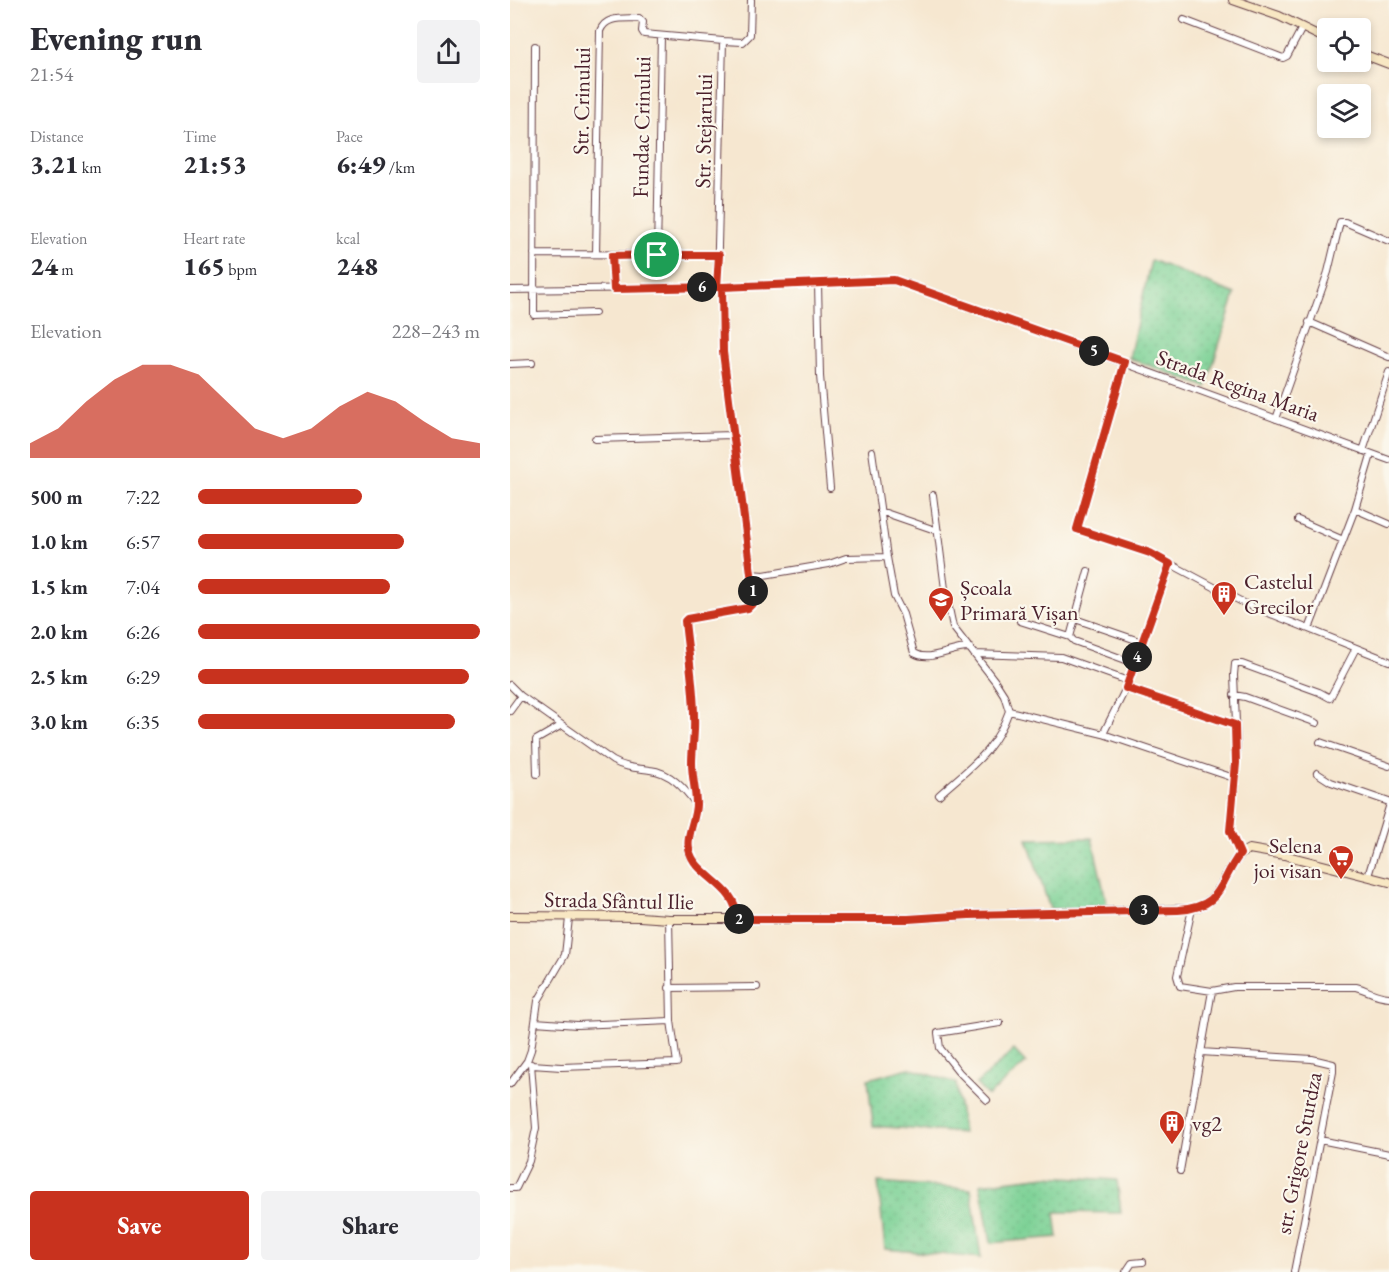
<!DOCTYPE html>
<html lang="en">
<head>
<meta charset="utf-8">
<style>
  body { margin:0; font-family:"EB Garamond",serif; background:#f2f2f3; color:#2b2b33; height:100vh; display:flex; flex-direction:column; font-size:22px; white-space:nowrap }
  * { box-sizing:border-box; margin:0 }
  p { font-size:20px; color:#7c7c81 }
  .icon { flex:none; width:33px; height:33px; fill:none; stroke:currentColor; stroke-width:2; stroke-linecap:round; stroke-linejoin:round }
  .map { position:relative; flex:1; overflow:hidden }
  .side { display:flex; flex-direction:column; background:#fff; width:510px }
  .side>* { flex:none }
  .controls { position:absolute; left:807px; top:18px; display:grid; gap:12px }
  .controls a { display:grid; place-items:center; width:54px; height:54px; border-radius:6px; background:#fff; box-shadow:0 3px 9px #0003; font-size:30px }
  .pin { position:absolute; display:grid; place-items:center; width:51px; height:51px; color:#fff; margin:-26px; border:3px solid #fff; border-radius:50%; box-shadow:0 2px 6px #0007 }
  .km { position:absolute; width:30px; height:30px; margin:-15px; border-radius:50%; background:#222; color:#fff; font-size:16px; line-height:30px; text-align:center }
  .round { display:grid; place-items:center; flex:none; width:63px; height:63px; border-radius:6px; background:#f2f2f3 }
  .head { display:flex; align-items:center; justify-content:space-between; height:102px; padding:0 30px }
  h1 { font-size:33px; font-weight:800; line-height:45px }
  .stats { display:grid; grid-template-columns:repeat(3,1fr); gap:9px; height:102px; padding:6px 30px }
  .stats div { display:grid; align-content:center }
  .stats b { font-size:26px; font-weight:800 }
  .stats small { font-size:16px; font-weight:400 }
  .stats p { font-size:16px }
  .chart { height:168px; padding:12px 30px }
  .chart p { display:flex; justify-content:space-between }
  .chart svg { width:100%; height:108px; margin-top:6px; fill:#c8321e; opacity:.7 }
  .button { display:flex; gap:12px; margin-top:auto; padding:12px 30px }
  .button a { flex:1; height:69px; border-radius:6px; background:#c8321e; color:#fff; font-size:24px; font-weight:800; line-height:69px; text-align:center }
  .button a+a { background:#f2f2f3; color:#2b2b33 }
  ul { padding:0 30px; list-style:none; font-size:20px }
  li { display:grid; grid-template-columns:96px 72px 1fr; align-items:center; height:45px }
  li i { height:15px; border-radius:8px; background:#c8321e }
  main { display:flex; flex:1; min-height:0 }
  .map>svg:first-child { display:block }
  .grass { fill:url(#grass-dots); stroke:#637860; stroke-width:1.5 }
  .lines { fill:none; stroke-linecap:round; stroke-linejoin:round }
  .street-casing { stroke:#643d44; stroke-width:8 }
  .secondary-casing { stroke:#643d44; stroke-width:10 }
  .street { stroke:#fff; stroke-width:6 }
  .secondary { stroke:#f8e7c3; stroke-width:8 }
  .route-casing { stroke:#fff; stroke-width:12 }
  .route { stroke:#c8321e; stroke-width:8 }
  .labels { text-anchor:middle; stroke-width:4.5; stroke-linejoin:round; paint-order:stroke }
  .street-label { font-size:22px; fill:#4a1f2b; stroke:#fbf7ec }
  .poi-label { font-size:22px; fill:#4a1f2b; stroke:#fbf7ec; text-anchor:start }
</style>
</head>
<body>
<main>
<section class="side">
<div class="head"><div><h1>Evening run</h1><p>21:54</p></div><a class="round"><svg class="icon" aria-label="share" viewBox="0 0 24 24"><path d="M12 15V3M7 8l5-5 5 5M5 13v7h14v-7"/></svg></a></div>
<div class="stats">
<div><p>Distance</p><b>3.21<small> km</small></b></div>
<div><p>Time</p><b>21:53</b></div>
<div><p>Pace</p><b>6:49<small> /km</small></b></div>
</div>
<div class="stats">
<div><p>Elevation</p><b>24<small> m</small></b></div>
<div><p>Heart rate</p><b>165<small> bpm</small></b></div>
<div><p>kcal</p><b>248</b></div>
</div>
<div class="chart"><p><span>Elevation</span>228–243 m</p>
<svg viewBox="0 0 160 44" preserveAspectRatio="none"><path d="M0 44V38L10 32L20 21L30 12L40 6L50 6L60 10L70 21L80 32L90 36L100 32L110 23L120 17L130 21L140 29L150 36L160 38V44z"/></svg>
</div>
<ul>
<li><b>500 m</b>7:22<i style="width:58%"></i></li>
<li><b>1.0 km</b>6:57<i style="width:73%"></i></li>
<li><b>1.5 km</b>7:04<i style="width:68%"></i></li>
<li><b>2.0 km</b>6:26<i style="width:100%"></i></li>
<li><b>2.5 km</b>6:29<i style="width:96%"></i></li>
<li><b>3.0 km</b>6:35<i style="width:91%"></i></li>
</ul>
<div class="button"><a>Save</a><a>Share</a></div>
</section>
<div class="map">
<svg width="879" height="1272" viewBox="0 0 879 1272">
  <defs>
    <pattern id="grass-dots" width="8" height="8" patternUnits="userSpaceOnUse" patternTransform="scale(1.5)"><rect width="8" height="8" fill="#7cd195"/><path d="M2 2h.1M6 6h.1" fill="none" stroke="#6db381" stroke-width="1.8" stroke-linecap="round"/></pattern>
  </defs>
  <rect width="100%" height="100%" fill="#fbf7ec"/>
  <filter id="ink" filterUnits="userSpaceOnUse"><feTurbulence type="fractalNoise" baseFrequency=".0167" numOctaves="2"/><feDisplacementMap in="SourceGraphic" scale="12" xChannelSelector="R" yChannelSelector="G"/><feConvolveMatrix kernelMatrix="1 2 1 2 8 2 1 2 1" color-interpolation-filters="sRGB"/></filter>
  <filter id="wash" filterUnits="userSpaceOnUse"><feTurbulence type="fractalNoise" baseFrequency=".008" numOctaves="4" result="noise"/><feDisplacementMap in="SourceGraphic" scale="24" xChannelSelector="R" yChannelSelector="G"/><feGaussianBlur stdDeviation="1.35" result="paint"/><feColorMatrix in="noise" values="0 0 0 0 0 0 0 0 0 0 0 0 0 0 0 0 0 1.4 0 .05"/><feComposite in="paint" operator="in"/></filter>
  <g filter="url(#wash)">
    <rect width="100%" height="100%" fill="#f6e7d0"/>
    <path class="grass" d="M641,260L725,294L696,387L619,358Z
      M582,838L598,909H540L517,839Z
      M504,1050L516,1063L478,1096L466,1084Z
      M399,1068L446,1083L453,1133L363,1126L358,1079Z
      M536,1176L607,1180L611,1213L545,1212L548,1237L481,1243L470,1184Z
      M368,1182L461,1189L471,1258L375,1249Z"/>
  </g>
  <g filter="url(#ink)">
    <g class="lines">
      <defs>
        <path id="street" d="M674,20L773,58L777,56L792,28
          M25,46L24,315L85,313
          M24,254L209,255
          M86,254L90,31C96,15 114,19 129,18L133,22L132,31L134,34L213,41
          M147,255L151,36
          M102,256L104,289
          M308,283L310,376L320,488
          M207,287L213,41L233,42L240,35L241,0
          M212,287L213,352L244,597L243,603L238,607L177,619L175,621C178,653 184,685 184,717C185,733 182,748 182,763C182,777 186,791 186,804C186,819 176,835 179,849C184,877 228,885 227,919
          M0,290L212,287L374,280L392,282L879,460
          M799,322L879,357
          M615,362L567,529L640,553L736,604L879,661
          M0,364L22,363
          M766,419L818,272L830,222H835L879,241
          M85,439L223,435
          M362,451L377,557L384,596L393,614L404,653C421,663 441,647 460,648
          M853,451L879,372
          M861,455L845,509L879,524
          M423,495L435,589L443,627L485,681L494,695L499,711C484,753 461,766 429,795
          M370,511L428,531
          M788,520L833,540
          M578,571L560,637L564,641L624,663
          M241,574L254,575L319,564L336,558L377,557
          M565,619L632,642
          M510,621L560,637
          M799,629L845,509
          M464,654L551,657L618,681
          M0,685L11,696L0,711
          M616,688L725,725
          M724,695L735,697L807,723
          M11,696L103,761C116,768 126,768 140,770C160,772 174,788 186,804
          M499,711L593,734L724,778
          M593,734L616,688L660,564
          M810,742L879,766
          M807,773L821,782L879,802
          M27,774L26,740L52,725
          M730,854L720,831L727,747L724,675L725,664H732L809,692L820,698L846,648
          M858,876L879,807
          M682,909L667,976L670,986L702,991L724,987H846C859,990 863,996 879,997
          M159,988L247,987
          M25,1022L67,1025L161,1021
          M691,1052L802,1059L823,1064V1072L784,1272
          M22,1065L51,1067L167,1063L161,1021L159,919
          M0,1084L17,1061L21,1050L28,1001L55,955L59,918
          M477,1100L449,1072L430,1048L428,1033L490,1023
          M810,1140L879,1154
          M670,1171L702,991
          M0,1188H6L19,1161L26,1128L21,1064
          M616,1272L622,1263L633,1262"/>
        <path id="secondary" d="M723,0L769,16L818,40
          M850,53L879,64
          M0,916L130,917L159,919H398L459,915L682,909C719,899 713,861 739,849L774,855L879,882"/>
      </defs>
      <use href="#street" class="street-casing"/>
      <use href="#secondary" class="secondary-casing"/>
      <use href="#street" class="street"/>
      <use href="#secondary" class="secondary"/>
    </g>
  </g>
  <g class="lines" filter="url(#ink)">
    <defs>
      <path id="route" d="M147,255H209L207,287H212L213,352L244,597L243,603L238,608L177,619L175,621C178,653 184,685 184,717C185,733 182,748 182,763C182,777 186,791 186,804C186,819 176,835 179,849C184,877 228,885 227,919H398L459,915L668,910C714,907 708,883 730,854L720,831L726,763L725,725L616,688L660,564L640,553L567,529L615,362L384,280L212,287H207L104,289L102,256L147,255"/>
    </defs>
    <use href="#route" class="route-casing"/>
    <use href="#route" class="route"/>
  </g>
  <defs>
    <symbol id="building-pin" viewBox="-11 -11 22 30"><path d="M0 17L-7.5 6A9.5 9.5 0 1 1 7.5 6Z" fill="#c8321e" stroke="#fbf7ec"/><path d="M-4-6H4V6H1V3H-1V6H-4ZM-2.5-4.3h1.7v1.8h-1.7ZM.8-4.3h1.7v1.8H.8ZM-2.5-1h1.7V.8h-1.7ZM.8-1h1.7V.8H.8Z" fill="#fff"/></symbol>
    <symbol id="school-pin" viewBox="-11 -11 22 30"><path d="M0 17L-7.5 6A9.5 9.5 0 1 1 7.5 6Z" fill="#c8321e" stroke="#fbf7ec"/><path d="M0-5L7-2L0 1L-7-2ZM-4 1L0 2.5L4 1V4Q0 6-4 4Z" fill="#fff"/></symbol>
    <symbol id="supermarket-pin" viewBox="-11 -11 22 30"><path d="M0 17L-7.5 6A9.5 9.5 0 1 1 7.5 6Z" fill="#c8321e" stroke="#fbf7ec"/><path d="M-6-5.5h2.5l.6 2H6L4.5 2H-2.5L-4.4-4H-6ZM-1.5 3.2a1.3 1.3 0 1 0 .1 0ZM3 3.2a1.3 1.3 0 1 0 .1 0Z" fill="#fff"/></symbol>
  </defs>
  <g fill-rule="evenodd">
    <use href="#building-pin" x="699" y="579" width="30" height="40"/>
    <use href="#school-pin" x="416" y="585" width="30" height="40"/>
    <use href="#supermarket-pin" x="816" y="843" width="30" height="40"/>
    <use href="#building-pin" x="647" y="1108" width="30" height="40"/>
  </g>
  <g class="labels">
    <g class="street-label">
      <text transform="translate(71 101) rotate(-89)" y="8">Str. Crinului</text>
      <text transform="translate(131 127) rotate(-89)" y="8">Fundac Crinului</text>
      <text transform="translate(193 131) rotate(-89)" y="8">Str. Stejarului</text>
      <text transform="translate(728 385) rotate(20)" y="8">Strada Regina Maria</text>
      <text transform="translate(109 900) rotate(1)" y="8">Strada Sfântul Ilie</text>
      <text transform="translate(788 1153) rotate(-79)" y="8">str. Grigore Sturdza</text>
    </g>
    <g class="poi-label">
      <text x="734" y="589">Castelul<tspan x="734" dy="25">Grecilor</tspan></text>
      <text x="450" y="595">Școala<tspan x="450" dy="25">Primară Vișan</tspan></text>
      <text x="812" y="853" text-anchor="end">Selena<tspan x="812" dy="25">joi visan</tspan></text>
      <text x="682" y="1131">vg2</text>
    </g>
  </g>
</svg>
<div class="controls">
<a><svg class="icon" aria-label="locate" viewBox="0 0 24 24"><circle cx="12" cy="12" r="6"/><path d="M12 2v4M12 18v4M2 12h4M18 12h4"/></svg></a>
<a><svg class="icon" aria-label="layers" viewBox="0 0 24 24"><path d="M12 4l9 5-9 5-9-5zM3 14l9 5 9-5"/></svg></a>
</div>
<div class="pin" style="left:147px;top:255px;background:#1e9e55"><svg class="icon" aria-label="arrive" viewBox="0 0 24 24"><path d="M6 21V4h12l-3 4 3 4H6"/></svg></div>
<b class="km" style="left:243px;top:591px">1</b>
<b class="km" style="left:229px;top:919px">2</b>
<b class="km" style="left:634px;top:910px">3</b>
<b class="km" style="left:627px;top:657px">4</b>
<b class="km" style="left:584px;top:351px">5</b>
<b class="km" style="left:192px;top:287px">6</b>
</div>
</main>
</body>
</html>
